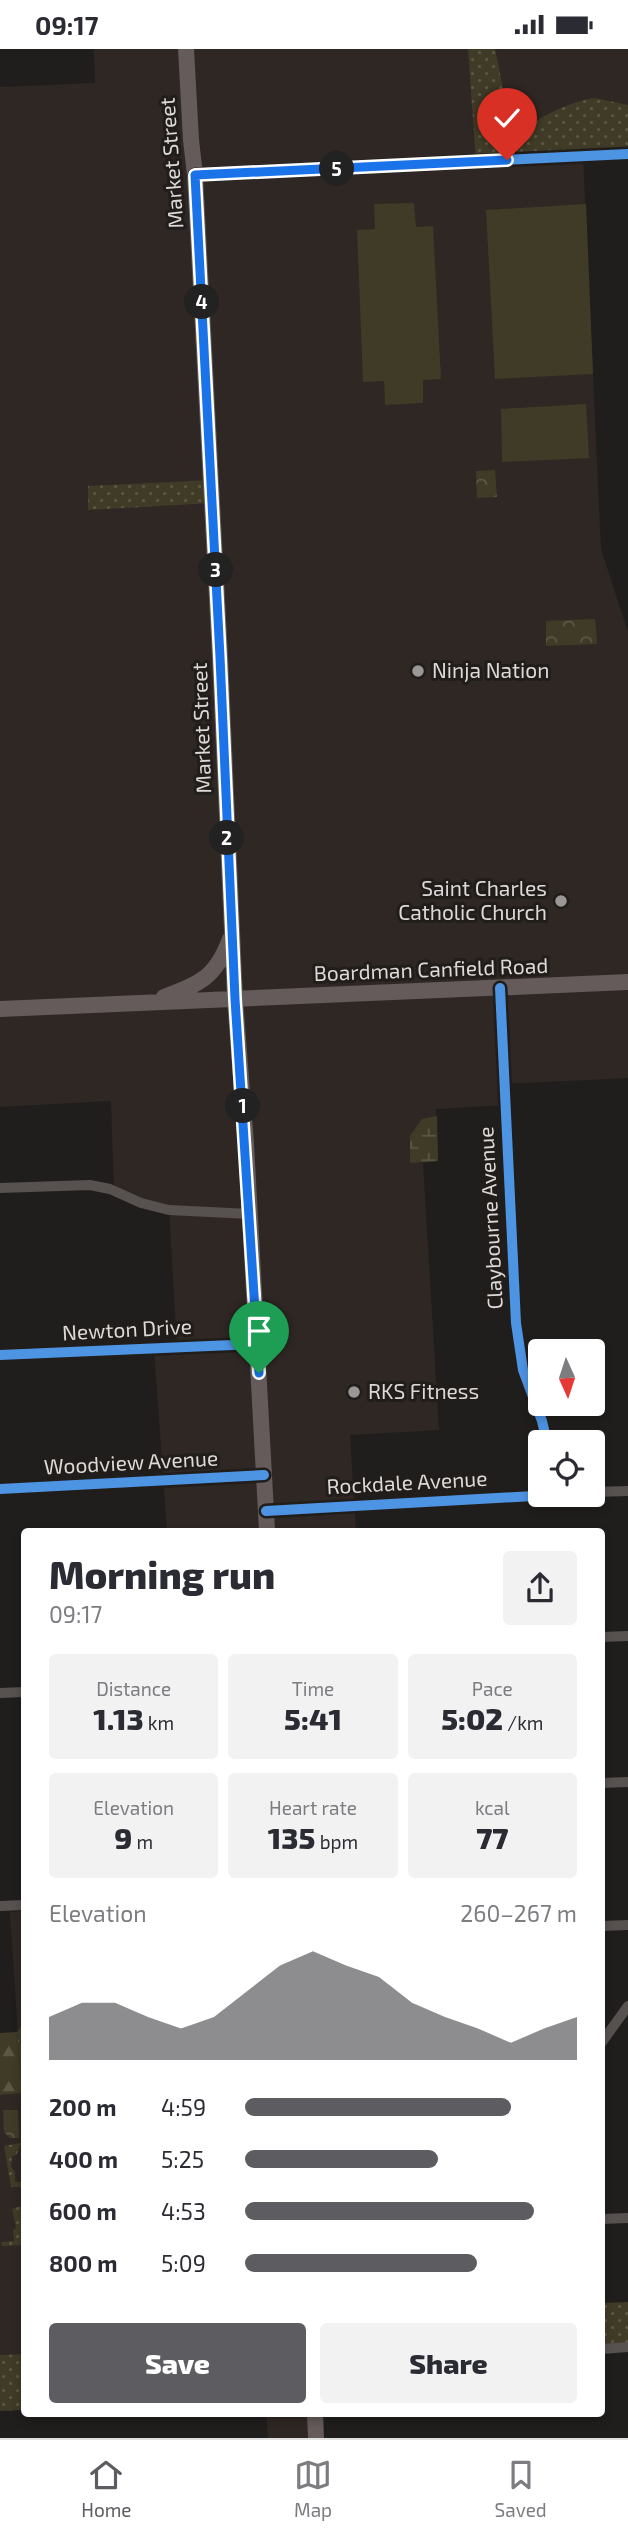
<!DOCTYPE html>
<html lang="en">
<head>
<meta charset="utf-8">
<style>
  body { margin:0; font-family:"Exo 2",sans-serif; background:#f2f2f3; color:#2b2b33; height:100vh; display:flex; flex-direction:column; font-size:26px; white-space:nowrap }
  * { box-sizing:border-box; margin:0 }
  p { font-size:23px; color:#7c7c81 }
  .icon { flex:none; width:38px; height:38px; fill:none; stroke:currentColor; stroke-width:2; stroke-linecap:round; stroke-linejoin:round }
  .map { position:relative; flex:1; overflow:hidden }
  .drawer { position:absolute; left:21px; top:1479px; width:584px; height:889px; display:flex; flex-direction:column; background:#fff; border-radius:7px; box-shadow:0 4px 10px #0003 }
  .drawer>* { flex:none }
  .needle { width:46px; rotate:177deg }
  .buttons { position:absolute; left:528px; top:1290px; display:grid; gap:14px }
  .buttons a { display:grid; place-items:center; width:77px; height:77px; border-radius:7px; background:#fff; box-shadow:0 4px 10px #0003; font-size:35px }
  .pin { position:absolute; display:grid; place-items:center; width:60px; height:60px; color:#fff; margin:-72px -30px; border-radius:50% 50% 50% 0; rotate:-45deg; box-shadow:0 0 7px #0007 }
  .pin .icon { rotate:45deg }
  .km { position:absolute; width:35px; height:35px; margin:-18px; border-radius:50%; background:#222; color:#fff; font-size:19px; line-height:35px; text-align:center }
  .round { display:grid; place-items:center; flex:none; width:74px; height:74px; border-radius:7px; background:#f2f2f3 }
  .summary { display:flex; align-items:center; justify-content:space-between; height:119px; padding:0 28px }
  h1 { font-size:38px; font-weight:800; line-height:52px }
  .figures { display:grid; grid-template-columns:repeat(3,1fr); gap:10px; height:119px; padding:7px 28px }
  .figures div { display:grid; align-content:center; border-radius:7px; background:#f2f2f3; text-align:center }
  .figures b { font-size:30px; font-weight:800 }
  .figures small { font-size:19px; font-weight:400 }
  .figures p { font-size:19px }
  .chart { height:196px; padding:14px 28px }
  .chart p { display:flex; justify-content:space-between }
  .chart svg { width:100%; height:126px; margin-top:7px; fill:#5d5c60; opacity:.7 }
  .primary-button { display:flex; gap:14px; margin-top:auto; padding:14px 28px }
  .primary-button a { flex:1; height:80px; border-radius:7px; background:#5d5c60; color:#fff; font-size:28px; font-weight:800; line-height:80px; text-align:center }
  .primary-button a+a { background:#f2f2f3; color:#2b2b33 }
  ul { padding:0 28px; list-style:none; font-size:23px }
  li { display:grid; grid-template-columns:112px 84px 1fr; align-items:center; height:52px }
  li i { height:18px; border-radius:9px; background:#5d5c60 }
  .status { display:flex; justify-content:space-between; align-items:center; height:49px; padding:0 35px; background:#fff; direction:ltr }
  .status svg { height:19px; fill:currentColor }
  .tab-bar { display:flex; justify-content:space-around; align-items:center; height:98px; border-top:2px solid #e1e1e2; background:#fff; font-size:19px; color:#7c7c81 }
  .tab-bar a { display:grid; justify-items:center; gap:4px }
  .tab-bar .current { color:#5d5c60 }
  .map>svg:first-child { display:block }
  .built { fill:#2f2723 }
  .grass { fill:url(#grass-dots) }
  .forest { fill:url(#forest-firs) }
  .wetland { fill:url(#wetland-marsh) }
  .park { fill:url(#park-crowns) }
  .garden { fill:#3f3b26 }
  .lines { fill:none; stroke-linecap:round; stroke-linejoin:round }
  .street { stroke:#575150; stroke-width:10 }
  .primary { stroke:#645b5a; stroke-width:16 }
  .cycleway-casing { stroke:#211d1b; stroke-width:15 }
  .cycleway { stroke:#4d94e3; stroke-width:10 }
  .route-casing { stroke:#fff; stroke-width:14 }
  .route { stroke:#1a73e8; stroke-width:9 }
  .poi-dot { fill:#9a9896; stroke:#211d1b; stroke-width:2.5 }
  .labels { text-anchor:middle; stroke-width:6; stroke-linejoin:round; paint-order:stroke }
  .street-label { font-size:21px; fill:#dcd9d8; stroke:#211d1b }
  .poi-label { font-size:21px; fill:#dcd9d8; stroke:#211d1b; text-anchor:start }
</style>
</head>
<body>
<div class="status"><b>09:17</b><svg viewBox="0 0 49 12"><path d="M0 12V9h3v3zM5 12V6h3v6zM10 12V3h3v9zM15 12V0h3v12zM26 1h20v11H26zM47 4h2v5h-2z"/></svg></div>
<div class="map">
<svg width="628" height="2389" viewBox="0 0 628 2389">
  <defs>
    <pattern id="grass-dots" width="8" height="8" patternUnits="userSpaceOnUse" patternTransform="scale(1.75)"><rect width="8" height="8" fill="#3f3b26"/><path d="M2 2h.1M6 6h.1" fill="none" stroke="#5a5745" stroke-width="1.8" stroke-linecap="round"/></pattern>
    <pattern id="forest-firs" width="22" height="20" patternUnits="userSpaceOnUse" patternTransform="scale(1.75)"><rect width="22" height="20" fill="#3f3b26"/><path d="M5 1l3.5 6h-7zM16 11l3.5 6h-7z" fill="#5a5745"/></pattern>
    <pattern id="wetland-marsh" width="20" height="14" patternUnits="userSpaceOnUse" patternTransform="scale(1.75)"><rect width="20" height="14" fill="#3f3b26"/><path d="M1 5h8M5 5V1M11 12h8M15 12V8" fill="none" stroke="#5a5745"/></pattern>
    <pattern id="park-crowns" width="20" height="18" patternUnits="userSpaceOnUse" patternTransform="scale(1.75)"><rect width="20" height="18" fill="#3f3b26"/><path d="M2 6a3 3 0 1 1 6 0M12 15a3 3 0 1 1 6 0" fill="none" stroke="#5a5745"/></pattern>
  </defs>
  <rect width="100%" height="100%" fill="#201e1c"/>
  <path class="built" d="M94,0H628V105L583,108L601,500L628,583V1029L505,1035L506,1056L436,1060L438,1112L423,1114L439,1381L350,1386L356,1482H167L154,1299L177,1297L169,1161L114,1142L111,1052L0,1058V38L95,34Z
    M24,1862V2305L0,2306V2046L22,2044L10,1863Z
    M266,2364H315L316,2389H268Z"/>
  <path class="grass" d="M468,0H495L508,63L500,112L476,114Z
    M595,49L628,56V105L521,111L518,103L514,99C516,75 573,51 595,49Z
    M211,431L213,454L88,461V437Z
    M24,1974V2044H22L17,1983Z
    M21,2094L17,2105L12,2108L11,2118L15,2123V2133H24V2138H11L4,2097Z
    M24,2156V2196L2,2197L1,2193L14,2192L13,2181L16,2179L12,2160Z
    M628,2253V2298L602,2300V2254Z
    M24,2305V2361L0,2362V2306Z"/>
  <path class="forest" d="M17,1983L22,2044L0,2046V1984Z"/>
  <path class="wetland" d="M437,1067L438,1112L410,1114V1087L422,1070Z"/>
  <path class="park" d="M495,421L497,448L477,449L476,422Z
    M595,570L597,595L546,597V572Z
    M3,2061H18L19,2089H10L4,2083Z"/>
  <path class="garden" d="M414,154L416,178L433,177L441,330L423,331V354L385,356L384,332L363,333L357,181L375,180L374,155Z
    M586,155L593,325L495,330L486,161Z
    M586,355L589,409L502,413L501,360Z"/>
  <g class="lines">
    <path class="street" d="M195,126L628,105
      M500,939L516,1274L523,1321L542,1372L547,1393
      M0,1139L90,1136L110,1140L141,1154L169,1161L250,1165
      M0,1306L256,1295
      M0,1440L264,1426
      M593,1443L628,1442
      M537,1446L541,1429
      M266,1462L551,1446
      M602,1588L628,1587
      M0,1644L24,1643
      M602,1734L628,1733
      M0,1857L24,1856
      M602,1877L628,1876
      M602,1993L628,1957
      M602,2170L628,2169
      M602,2300L628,2298"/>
    <path class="primary" d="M186,0L191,91L195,126L220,608L235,950L246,1095L267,1482
      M164,948C200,935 216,928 230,890
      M0,960L628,933
      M315,2364L316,2389"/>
    <defs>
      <path id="cycleway" d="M195,126L628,105
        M500,939L516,1274L523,1321L542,1372L547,1393
        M0,1306L256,1295
        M0,1440L264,1426
        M266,1462L551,1446"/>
    </defs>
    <use href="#cycleway" class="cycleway-casing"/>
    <use href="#cycleway" class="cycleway"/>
  </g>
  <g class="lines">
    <defs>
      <path id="route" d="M259,1324L235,950L220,608L195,126L507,111"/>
    </defs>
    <use href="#route" class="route-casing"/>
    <use href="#route" class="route"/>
  </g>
  <g class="poi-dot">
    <circle cx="418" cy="622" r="7"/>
    <circle cx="561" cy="852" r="7"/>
    <circle cx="354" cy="1343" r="7"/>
  </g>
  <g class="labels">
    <g class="street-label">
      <text transform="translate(172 114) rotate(-94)" y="7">Market Street</text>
      <text transform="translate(202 679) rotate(-92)" y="7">Market Street</text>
      <text transform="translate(431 921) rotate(-2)" y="7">Boardman Canfield Road</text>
      <text transform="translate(491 1169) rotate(-93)" y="7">Claybourne Avenue</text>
      <text transform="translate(127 1281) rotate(-3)" y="7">Newton Drive</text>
      <text transform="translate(131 1414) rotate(-3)" y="7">Woodview Avenue</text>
      <text transform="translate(407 1434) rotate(-3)" y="7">Rockdale Avenue</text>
    </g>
    <g class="poi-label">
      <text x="432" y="629">Ninja Nation</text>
      <text x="547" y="847" text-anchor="end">Saint Charles<tspan x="547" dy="24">Catholic Church</tspan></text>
      <text x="368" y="1350">RKS Fitness</text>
    </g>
  </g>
</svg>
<div class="buttons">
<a><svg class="needle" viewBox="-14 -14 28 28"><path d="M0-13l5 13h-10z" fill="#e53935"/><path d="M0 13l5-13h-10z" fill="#7c7c81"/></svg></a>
<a><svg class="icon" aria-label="locate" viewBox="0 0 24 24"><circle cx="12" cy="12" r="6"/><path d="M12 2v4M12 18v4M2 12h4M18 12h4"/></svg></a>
</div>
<div class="pin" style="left:259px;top:1324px;background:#1e9e55"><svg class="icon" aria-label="arrive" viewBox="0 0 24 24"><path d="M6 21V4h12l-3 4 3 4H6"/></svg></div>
<div class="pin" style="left:507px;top:111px;background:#d93025"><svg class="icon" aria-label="check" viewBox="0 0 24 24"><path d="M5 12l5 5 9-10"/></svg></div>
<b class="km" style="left:243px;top:1057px">1</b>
<b class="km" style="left:227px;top:789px">2</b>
<b class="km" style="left:216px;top:521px">3</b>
<b class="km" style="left:202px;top:253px">4</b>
<b class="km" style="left:337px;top:120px">5</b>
<section class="drawer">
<div class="summary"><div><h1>Morning run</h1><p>09:17</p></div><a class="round"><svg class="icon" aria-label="share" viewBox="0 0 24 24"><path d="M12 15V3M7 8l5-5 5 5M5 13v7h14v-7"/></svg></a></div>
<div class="figures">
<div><p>Distance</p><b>1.13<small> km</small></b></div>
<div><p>Time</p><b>5:41</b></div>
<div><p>Pace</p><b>5:02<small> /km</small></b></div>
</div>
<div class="figures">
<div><p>Elevation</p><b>9<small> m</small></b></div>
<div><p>Heart rate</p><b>135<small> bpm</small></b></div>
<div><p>kcal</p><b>77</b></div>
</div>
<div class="chart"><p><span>Elevation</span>260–267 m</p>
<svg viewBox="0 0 160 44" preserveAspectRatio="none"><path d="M0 44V29L10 24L20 24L30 29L40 33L50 29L60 20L70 11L80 6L90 11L100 15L110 24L120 29L130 33L140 38L150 33L160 29V44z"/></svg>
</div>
<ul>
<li><b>200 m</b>4:59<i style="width:80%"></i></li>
<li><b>400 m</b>5:25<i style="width:58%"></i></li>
<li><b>600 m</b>4:53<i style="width:87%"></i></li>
<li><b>800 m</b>5:09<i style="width:70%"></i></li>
</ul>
<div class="primary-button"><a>Save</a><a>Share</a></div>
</section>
</div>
<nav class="tab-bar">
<a class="current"><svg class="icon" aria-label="home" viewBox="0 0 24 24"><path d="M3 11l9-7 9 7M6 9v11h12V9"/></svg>Home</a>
<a><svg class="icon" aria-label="map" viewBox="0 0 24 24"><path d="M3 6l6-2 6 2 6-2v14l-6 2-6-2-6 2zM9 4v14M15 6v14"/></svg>Map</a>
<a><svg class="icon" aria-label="saved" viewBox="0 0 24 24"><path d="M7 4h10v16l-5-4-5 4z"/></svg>Saved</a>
</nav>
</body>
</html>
